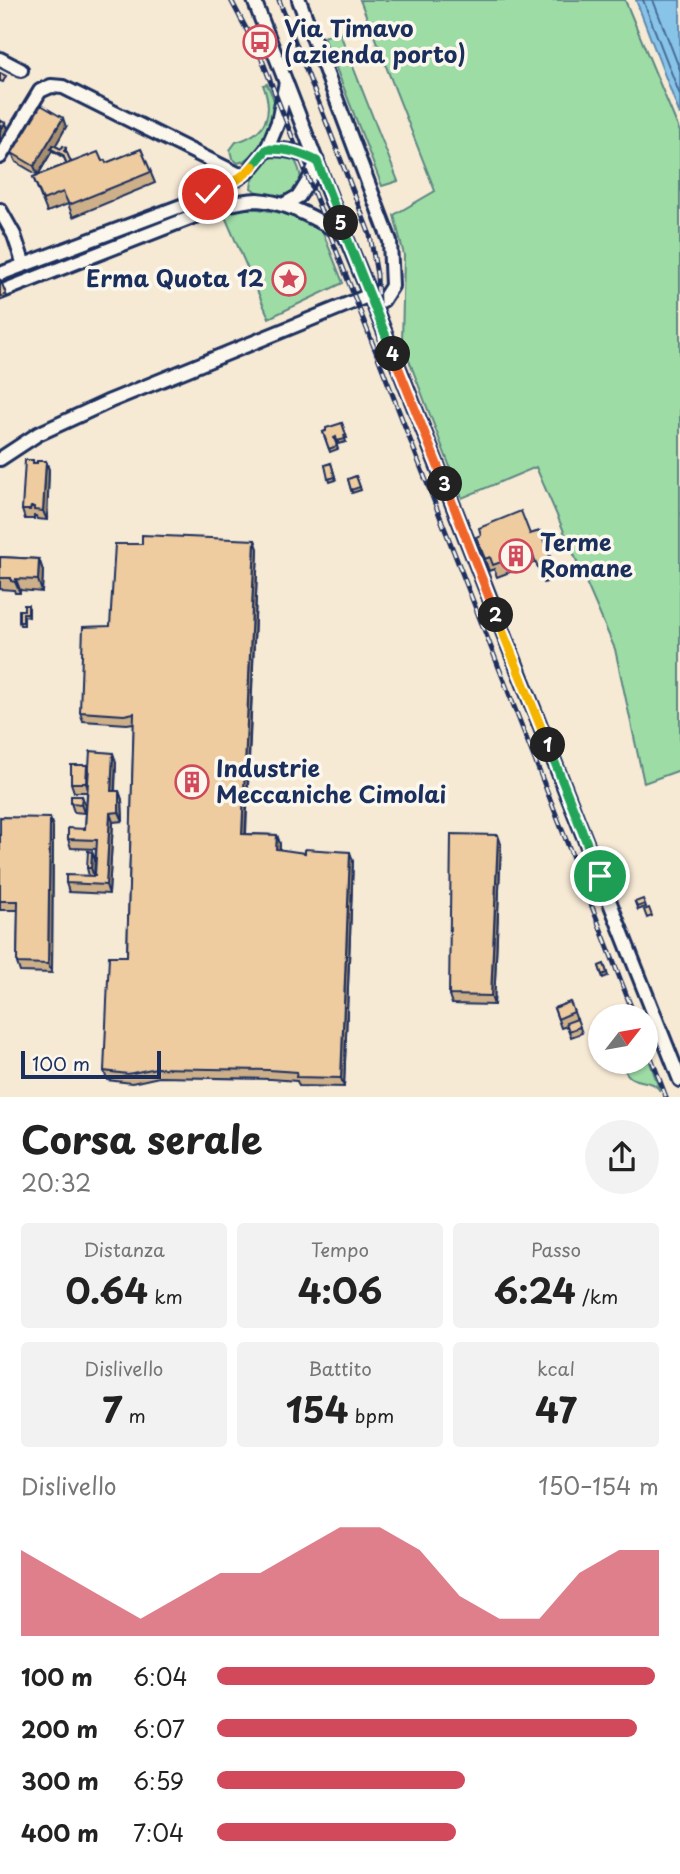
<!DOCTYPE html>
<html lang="it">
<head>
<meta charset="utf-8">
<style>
  body { margin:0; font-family:"Playpen Sans",sans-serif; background:#f2f2f2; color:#222; height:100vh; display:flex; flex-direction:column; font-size:26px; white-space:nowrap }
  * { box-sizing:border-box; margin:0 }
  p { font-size:23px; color:#767676 }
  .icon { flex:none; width:38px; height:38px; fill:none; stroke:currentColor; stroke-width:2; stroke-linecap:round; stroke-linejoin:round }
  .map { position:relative; height:1097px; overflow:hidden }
  .side { display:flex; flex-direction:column; background:#fff; flex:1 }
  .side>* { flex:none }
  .needle { width:46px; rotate:59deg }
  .tools { position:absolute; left:588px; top:1004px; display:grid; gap:14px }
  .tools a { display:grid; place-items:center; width:70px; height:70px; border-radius:50%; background:#fff; box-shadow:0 2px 5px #0004; font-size:35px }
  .scale { position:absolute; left:21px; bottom:18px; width:140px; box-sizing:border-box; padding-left:7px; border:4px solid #1b2f5e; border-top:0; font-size:19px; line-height:24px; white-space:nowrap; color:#1b2f5e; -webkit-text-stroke:5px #fbf7ec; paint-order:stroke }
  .pin { position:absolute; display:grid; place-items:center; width:60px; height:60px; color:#fff; margin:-30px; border:4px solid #fff; border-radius:50%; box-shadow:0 2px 7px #0007 }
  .km { position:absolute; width:35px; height:35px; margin:-18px; border-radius:50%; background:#222; color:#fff; font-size:19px; line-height:35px; text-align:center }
  .round { display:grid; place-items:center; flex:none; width:74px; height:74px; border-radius:37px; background:#f2f2f2 }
  .head { display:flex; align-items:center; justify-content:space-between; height:119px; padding:0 21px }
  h1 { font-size:38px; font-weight:700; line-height:52px }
  .stats { display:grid; grid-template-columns:repeat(3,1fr); gap:10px; height:119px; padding:7px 21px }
  .stats div { display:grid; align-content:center; border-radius:7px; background:#f2f2f2; text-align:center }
  .stats b { font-size:35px; font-weight:700 }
  .stats small { font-size:19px; font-weight:400 }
  .stats p { font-size:19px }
  .chart { height:196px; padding:14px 21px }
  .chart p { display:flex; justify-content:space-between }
  .chart svg { width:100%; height:126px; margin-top:7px; fill:#d1495b; opacity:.7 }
  ul { padding:0 21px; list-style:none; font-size:23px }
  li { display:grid; grid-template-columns:112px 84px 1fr; align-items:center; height:52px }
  li i { height:18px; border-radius:9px; background:#d1495b }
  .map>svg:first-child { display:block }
  .green { fill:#9edca5; stroke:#5c8682; stroke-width:2 }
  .water { fill:#88c4e8; stroke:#5c88b1; stroke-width:2 }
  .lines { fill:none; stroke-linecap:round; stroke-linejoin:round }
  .shore { stroke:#476b95; stroke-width:2 }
  .minor-casing { stroke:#1b2f5e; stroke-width:18 }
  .minor { stroke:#fbf7ec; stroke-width:12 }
  .rail-casing { stroke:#1b2f5e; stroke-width:5 }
  .rail { stroke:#fbf7ec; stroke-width:2.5; stroke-dasharray:8; stroke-linecap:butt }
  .wall { fill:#cdaf89; stroke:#1b2f5e; stroke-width:2; fill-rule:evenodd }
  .shaded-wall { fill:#a78f6f; stroke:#1b2f5e; stroke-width:2 }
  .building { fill:#eecc9f; stroke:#1b2f5e; stroke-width:2 }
  .split-1-casing { stroke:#fff; stroke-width:14 }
  .split-2-casing { stroke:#fff; stroke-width:14 }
  .split-3-casing { stroke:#fff; stroke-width:14 }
  .split-4-casing { stroke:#fff; stroke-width:14 }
  .split-5-casing { stroke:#fff; stroke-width:14 }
  .split-6-casing { stroke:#fff; stroke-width:14 }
  .split-7-casing { stroke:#fff; stroke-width:14 }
  .split-1 { stroke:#22a559; stroke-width:9 }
  .split-2 { stroke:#f5b400; stroke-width:9 }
  .split-3 { stroke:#f0652b; stroke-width:9 }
  .split-4 { stroke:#f0652b; stroke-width:9 }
  .split-5 { stroke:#22a559; stroke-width:9 }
  .split-6 { stroke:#22a559; stroke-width:9 }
  .split-7 { stroke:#f5b400; stroke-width:9 }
  .labels { text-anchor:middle; stroke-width:7; stroke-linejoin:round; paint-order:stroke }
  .poi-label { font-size:23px; font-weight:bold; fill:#1b2f5e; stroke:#fbf7ec; text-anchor:start }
</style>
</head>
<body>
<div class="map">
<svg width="680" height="1097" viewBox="0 0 680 1097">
  <rect width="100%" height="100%" fill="#f7ead5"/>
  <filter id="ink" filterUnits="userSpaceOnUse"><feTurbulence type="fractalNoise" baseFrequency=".0143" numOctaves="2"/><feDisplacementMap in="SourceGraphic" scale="14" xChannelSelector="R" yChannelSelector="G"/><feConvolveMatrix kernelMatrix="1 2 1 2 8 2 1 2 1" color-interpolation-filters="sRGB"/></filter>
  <g filter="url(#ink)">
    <path class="green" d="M360,0H625L680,132V770L644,783L615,649L536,467L462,498L402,342L404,255L394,215L435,191Z
      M339,31L398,181L382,186L324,37Z
      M267,84C270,90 274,98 275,105C276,125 258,158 238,163L232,158L230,150L236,142C267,134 274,113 263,85Z
      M276,154L293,157C307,180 302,200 272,195C263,194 257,193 251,188C252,173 265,162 276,154Z
      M238,209H258L282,213L306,221L322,230L343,283L269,318L223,212Z
      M646,1051L660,1091C658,1088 654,1084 650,1083C636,1079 627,1082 622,1062H646Z"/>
    <path class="water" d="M636,0H680V115Z"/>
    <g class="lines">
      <path class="shore" d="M643,0L680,95
        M653,0L680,70"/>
      <defs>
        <path id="minor" d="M254,0L345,235L374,305L680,1080
          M299,0L390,241L392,286L383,300L374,305
          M0,59L21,70
          M267,149C288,149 298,152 317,161L309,180L299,196L283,205
          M0,157L40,91L51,86L63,87L242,176
          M0,210L14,235L24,265
          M0,274L189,203L226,186L249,171L267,149L278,122L286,82
          M0,292L218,207C230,204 244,200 257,200C289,202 317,220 345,235
          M0,459L38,434L110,401L370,295"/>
      </defs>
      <use href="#minor" class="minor-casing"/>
      <use href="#minor" class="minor"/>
      <defs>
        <path id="rail" d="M231,0L261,57L635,1017
          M279,0L370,235L377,275L379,333L382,353
          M646,1044L666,1097"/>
      </defs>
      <use href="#rail" class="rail-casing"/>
      <use href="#rail" class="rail"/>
    </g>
    <path class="wall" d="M66,127L55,146L61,149L66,148V152L71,162L102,161L106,163L141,149L155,183L73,217L68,204L47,212L33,177L38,175L16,162L12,153ZM52,151L64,158L67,164L38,175Z
      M0,279L7,297L0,300Z
      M342,423L347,438H345L346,442L338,444L337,440L335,441L338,449L330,452L323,432Z
      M46,461L49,470L47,520L37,519L36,516H34V519H25L22,510L34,463Z
      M331,463L336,480L330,482L325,465Z
      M356,476L361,490L352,493L348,479Z
      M540,531L556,572L552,574L554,579L544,583L536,562L497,577L494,569L489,571L481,549Z
      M255,540L258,549L246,834L277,835L280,844V850L353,861L344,1087L299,1086L297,1081L271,1079L159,1077L132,1083L107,1080L104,1071L127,956L134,723L127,724L83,721L80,712L110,626L142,544Z
      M0,557L39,559L43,571L42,592L20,590V593H15L14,590L0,589Z
      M29,608V617L24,616V625H20L19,622L24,610Z
      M116,762L115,791H119L122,800L123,821L113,822L109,894L69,892L66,883L89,876L87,868L92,852L95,860L96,849L71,848L68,839L85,829L87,792H74L71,783L87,765L89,770Z
      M82,796L85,805L84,813L74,812L71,803Z
      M0,817L53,827L52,973L20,972L17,963L18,910H0Z
      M501,844L494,1005L452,1004L449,995Z
      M635,902L645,904L646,907L638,910Z
      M604,964L608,976L603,978L599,966Z
      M570,1002L582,1033L571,1037L567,1026L561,1028L554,1008Z"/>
    <path class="shaded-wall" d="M63,118L66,127L53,150L51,149L52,151L38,175L34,166Z
      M5,123L7,129L0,142V131Z
      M46,461L49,470L47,520L43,511Z
      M255,540L258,549L245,843L242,834Z
      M39,559L43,571L42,592L38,580Z
      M16,579L20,590V593L15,582Z
      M113,753L116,762L114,800L111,791Z
      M87,765L90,774L89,792L86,783Z
      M119,791L122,800L123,821L119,812Z
      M82,796L85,805L84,813L81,804Z
      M110,813L113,822L109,894L106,885Z
      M50,818L53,827L52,973L48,964Z
      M277,835L280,844L279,858L276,849Z
      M498,835L501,844L494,1005L491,996Z
      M92,852L95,860L94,877L91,868Z
      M350,852L353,861L344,1087L341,1078Z"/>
    <path class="building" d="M0,73L6,76L3,82L0,81Z
      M41,105L63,118L34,166L12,153Z
      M0,120L5,123L0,131Z
      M53,145L61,149L63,146L66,148L64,151L67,153L71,162L67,164L63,155L51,149Z
      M141,149L151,172L69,205L63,192L43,200L33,177L98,152L102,161L105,160L106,163Z
      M0,279L6,294L0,297Z
      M342,423L346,435H344L345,439L337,441L336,437L334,438L337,446L329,449L323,432L326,431V428Z
      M25,460H33V463H37V461H46L43,511L34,510V507H31L30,510H22Z
      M331,463L335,477L328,479L325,465Z
      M356,476L360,487L351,490L348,479Z
      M521,511L530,534L540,531L551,560L548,562L550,568L540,572L531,551L493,565L490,557L485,559L476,537L481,535L479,528Z
      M142,535L255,540L242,834L277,835L276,849L305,853V849L350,852L341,1078L296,1077L297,1072L268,1070L156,1068L128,1074L104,1071L109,956H127L134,713L124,715L80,712L83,627L110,626L115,544H142Z
      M0,557L39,559L38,580L16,579L15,582L11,581V578H0Z
      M24,605H28V613H23V622H19V610H24Z
      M90,751L113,753L111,791H119V812L110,813L106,885L66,883V875L95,876L97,840L68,839V828L85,829Z
      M71,765H87L86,783H71Z
      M71,796H82L81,804L71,803Z
      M0,817L50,818L48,964L17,963L18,901H0Z
      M451,834L498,835L491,996L449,995Z
      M88,851L92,852L91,868H87Z
      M643,899L645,904L637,907L635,902Z
      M649,908L652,916L647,918L644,910Z
      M604,964L607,973L602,975L599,966Z
      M570,1002L574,1012L558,1019L554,1008Z
      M577,1019L580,1027L569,1031L566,1023Z"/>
  </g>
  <g class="lines" filter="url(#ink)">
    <defs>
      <path id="split-1" d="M548,745L600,876"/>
      <path id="split-2" d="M496,615L548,745"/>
      <path id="split-3" d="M445,484L496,615"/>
      <path id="split-4" d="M393,354L445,484"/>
      <path id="split-5" d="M341,223L393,354"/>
      <path id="split-6" d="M253,166L267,149C288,149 298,152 317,161L341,223"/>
      <path id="split-7" d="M208,194C224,187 242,179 253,166"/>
    </defs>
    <use href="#split-1" class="split-1-casing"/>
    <use href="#split-2" class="split-2-casing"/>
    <use href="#split-3" class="split-3-casing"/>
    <use href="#split-4" class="split-4-casing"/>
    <use href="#split-5" class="split-5-casing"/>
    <use href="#split-6" class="split-6-casing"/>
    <use href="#split-7" class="split-7-casing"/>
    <use href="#split-1" class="split-1"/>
    <use href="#split-2" class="split-2"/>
    <use href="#split-3" class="split-3"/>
    <use href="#split-4" class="split-4"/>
    <use href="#split-5" class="split-5"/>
    <use href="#split-6" class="split-6"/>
    <use href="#split-7" class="split-7"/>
  </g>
  <defs>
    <symbol id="bus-ring" viewBox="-11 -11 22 22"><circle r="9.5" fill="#fbf7ec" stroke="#d1495b" stroke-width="1.5"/><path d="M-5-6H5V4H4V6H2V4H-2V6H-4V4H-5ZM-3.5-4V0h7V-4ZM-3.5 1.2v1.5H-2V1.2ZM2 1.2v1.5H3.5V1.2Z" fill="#d1495b"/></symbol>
    <symbol id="sight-ring" viewBox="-11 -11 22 22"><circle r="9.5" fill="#fbf7ec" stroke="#d1495b" stroke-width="1.5"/><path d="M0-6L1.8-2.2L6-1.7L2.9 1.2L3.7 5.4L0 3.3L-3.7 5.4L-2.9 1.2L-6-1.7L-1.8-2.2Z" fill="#d1495b"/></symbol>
    <symbol id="building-ring" viewBox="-11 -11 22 22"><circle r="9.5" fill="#fbf7ec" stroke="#d1495b" stroke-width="1.5"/><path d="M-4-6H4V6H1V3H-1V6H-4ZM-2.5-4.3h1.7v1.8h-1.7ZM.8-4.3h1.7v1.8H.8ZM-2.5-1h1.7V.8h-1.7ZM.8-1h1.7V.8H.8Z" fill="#d1495b"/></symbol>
  </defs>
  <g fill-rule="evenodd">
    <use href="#bus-ring" x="241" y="23" width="38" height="38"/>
    <use href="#sight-ring" x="270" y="260" width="38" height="38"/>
    <use href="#building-ring" x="497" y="537" width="38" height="38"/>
    <use href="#building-ring" x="173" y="763" width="38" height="38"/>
  </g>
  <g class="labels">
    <g class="poi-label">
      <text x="284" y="37">Via Timavo<tspan x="284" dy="26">(azienda porto)</tspan></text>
      <text x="264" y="287" text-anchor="end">Erma Quota 12</text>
      <text x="540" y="551">Terme<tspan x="540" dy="26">Romane</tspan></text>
      <text x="216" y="777">Industrie<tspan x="216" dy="26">Meccaniche Cimolai</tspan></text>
    </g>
  </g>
</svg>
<div class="tools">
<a><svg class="needle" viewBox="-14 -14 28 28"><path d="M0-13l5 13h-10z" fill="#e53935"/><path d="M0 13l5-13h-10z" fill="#767676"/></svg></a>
</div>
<div class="scale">100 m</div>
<div class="pin" style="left:600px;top:876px;background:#1e9e55"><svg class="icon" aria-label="arrive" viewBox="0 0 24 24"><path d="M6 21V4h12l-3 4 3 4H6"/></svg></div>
<div class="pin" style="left:208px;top:194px;background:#d93025"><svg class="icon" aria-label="check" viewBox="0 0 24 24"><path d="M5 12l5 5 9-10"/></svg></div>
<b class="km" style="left:548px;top:745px">1</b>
<b class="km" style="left:496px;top:615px">2</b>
<b class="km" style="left:445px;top:484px">3</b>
<b class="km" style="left:393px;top:354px">4</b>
<b class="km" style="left:341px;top:223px">5</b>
</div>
<section class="side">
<div class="head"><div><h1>Corsa serale</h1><p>20:32</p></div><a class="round"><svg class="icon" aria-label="share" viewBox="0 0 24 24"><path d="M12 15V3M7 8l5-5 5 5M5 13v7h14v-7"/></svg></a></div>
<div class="stats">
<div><p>Distanza</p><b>0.64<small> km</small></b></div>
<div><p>Tempo</p><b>4:06</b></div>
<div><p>Passo</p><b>6:24<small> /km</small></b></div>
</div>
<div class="stats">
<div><p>Dislivello</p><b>7<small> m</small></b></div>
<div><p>Battito</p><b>154<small> bpm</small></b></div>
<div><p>kcal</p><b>47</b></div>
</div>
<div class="chart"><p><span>Dislivello</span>150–154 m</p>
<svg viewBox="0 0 160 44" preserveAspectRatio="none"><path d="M0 44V14L10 22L20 30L30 38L40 30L50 22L60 22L70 14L80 6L90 6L100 14L110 30L120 38L130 38L140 22L150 14L160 14V44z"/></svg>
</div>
<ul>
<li><b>100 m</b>6:04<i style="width:99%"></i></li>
<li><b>200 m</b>6:07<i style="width:95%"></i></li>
<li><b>300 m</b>6:59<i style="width:56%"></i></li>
<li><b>400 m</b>7:04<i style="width:54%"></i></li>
</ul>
</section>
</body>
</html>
